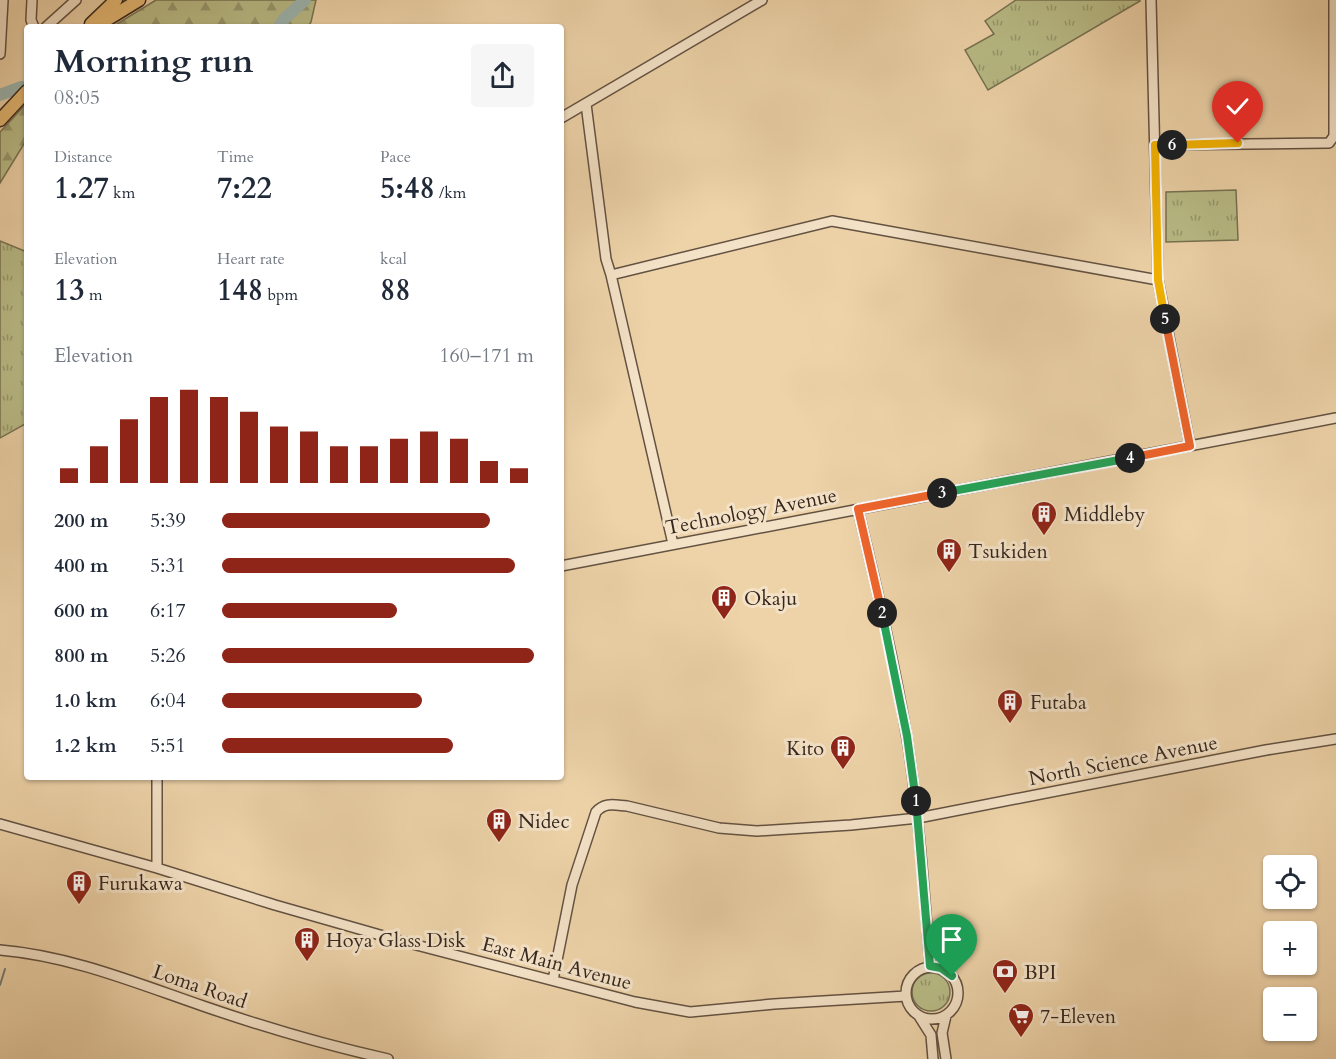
<!DOCTYPE html>
<html lang="en">
<head>
<meta charset="utf-8">
<style>
  body { margin:0; font-family:Cardo,serif; background:#f6f6f7; color:#1f2937; height:100vh; display:flex; flex-direction:column; font-size:22px; white-space:nowrap }
  * { box-sizing:border-box; margin:0 }
  p { font-size:20px; color:#747a83 }
  .icon { flex:none; width:33px; height:33px; fill:none; stroke:currentColor; stroke-width:2; stroke-linecap:round; stroke-linejoin:round }
  .map { position:relative; flex:1; overflow:hidden }
  .sheet { position:absolute; left:24px; top:24px; width:540px; height:756px; display:flex; flex-direction:column; background:#fff; border-radius:6px; box-shadow:0 2px 4px #0004 }
  .sheet>* { flex:none }
  .fabs { position:absolute; left:1263px; top:855px; display:grid; gap:12px }
  .fabs a { display:grid; place-items:center; width:54px; height:54px; border-radius:6px; background:#fff; box-shadow:0 2px 4px #0004; font-size:30px }
  .pin { position:absolute; display:grid; place-items:center; width:51px; height:51px; color:#fff; margin:-62px -26px; border-radius:50% 50% 50% 0; rotate:-45deg; box-shadow:0 0 6px #0007 }
  .pin .icon { rotate:45deg }
  .km { position:absolute; width:30px; height:30px; margin:-15px; border-radius:50%; background:#222; color:#fff; font-size:16px; line-height:30px; text-align:center }
  .round { display:grid; place-items:center; flex:none; width:63px; height:63px; border-radius:6px; background:#f6f6f7 }
  .head { display:flex; align-items:center; justify-content:space-between; height:102px; padding:0 30px }
  h1 { font-size:33px; font-weight:600; line-height:45px }
  .figures { display:grid; grid-template-columns:repeat(3,1fr); gap:9px; height:102px; padding:6px 30px }
  .figures div { display:grid; align-content:center }
  .figures b { font-size:30px; font-weight:600 }
  .figures small { font-size:16px; font-weight:400 }
  .figures p { font-size:16px }
  .chart { height:168px; padding:12px 30px }
  .chart p { display:flex; justify-content:space-between }
  .chart svg { width:100%; height:108px; margin-top:6px; stroke:#8f2418; stroke-width:6 }
  ul { padding:0 30px; list-style:none; font-size:20px }
  li { display:grid; grid-template-columns:96px 72px 1fr; align-items:center; height:45px }
  li i { height:15px; border-radius:8px; background:#8f2418 }
  .map>svg:first-child { display:block }
  .grass { fill:url(#grass-tufts); stroke:#777253; stroke-width:1.5 }
  .forest { fill:url(#forest-firs); stroke:#777253; stroke-width:1.5 }
  .lines { fill:none; stroke-linecap:round; stroke-linejoin:round }
  .stream { stroke:#727d76; stroke-width:2 }
  .river { stroke:#9bb6b0; stroke-width:12 }
  .minor-casing { stroke:#635242; stroke-width:12 }
  .major-casing { stroke:#35271f; stroke-width:15 }
  .minor { stroke:#f4e2c7; stroke-width:9 }
  .major { stroke:#e7ba74; stroke-width:12 }
  .split-1-casing { stroke:#fff; stroke-width:12 }
  .split-2-casing { stroke:#fff; stroke-width:12 }
  .split-3-casing { stroke:#fff; stroke-width:12 }
  .split-4-casing { stroke:#fff; stroke-width:12 }
  .split-5-casing { stroke:#fff; stroke-width:12 }
  .split-6-casing { stroke:#fff; stroke-width:12 }
  .split-7-casing { stroke:#fff; stroke-width:12 }
  .split-1 { stroke:#22a559; stroke-width:8 }
  .split-2 { stroke:#22a559; stroke-width:8 }
  .split-3 { stroke:#f0652b; stroke-width:8 }
  .split-4 { stroke:#22a559; stroke-width:8 }
  .split-5 { stroke:#f0652b; stroke-width:8 }
  .split-6 { stroke:#f5b400; stroke-width:8 }
  .split-7 { stroke:#f5b400; stroke-width:8 }
  .labels { text-anchor:middle; stroke-width:6; stroke-linejoin:round; paint-order:stroke }
  .street-label { font-size:20px; fill:#35271f; stroke:#f4e2c7 }
  .poi-label { font-size:20px; fill:#35271f; stroke:#f4e2c7; text-anchor:start }
</style>
</head>
<body>
<div class="map">
<svg width="1336" height="1059" viewBox="0 0 1336 1059">
  <defs>
    <pattern id="grass-tufts" width="24" height="20" patternUnits="userSpaceOnUse" patternTransform="scale(1.5)"><rect width="24" height="20" fill="#b9bc87"/><path d="M3 7l-1-3M5 7V3M7 7l1-3M15 17l-1-3M17 17v-4M19 17l1-3" fill="none" stroke="#97996e"/></pattern>
    <pattern id="forest-firs" width="22" height="20" patternUnits="userSpaceOnUse" patternTransform="scale(1.5)"><rect width="22" height="20" fill="#b9bc87"/><path d="M5 1l3.5 6h-7zM16 11l3.5 6h-7z" fill="#97996e"/></pattern>
  </defs>
  <rect width="100%" height="100%" fill="#eed3a9"/>
  <filter id="stains"><feTurbulence type="fractalNoise" baseFrequency=".00333" numOctaves="4"/><feColorMatrix values="0 0 0 0 .2 0 0 0 0 .09 0 0 0 0 .02 0 0 0 .5 -.17"/></filter>
  <radialGradient id="worn" r=".72"><stop offset=".6" stop-color="#630" stop-opacity="0"/><stop offset="1" stop-color="#630" stop-opacity=".3"/></radialGradient>
  <path class="grass" d="M1016,0H1140V1L988,90L965,50L994,34L985,21Z
    M1236,190L1238,240L1166,242V192Z
    M0,241L27,252V423L0,438Z
    M912 992a19 19 0 1 1 38 0a19 19 0 1 1-38 0Z"/>
  <path class="forest" d="M156,0H316L311,22L308,27H112Z
    M27,103V139L0,183V132Z"/>
  <g class="lines">
    <path class="stream" d="M0,985L5,969"/>
    <path class="river" d="M279,27L284,19L305,0
      M0,95L21,87H27"/>
    <defs>
      <path id="minor" d="M32,0L31,20L34,27
        M1151,0L1158,280L1190,446
        M46,27L76,0
        M0,54L3,0
        M586,104L606,259L611,275
        M561,118L762,0
        M1155,145L1329,143L1334,136V0
        M858,509C876,585 894,661 907,738C919,814 924,890 930,966
        M673,544L611,275L832,221L1158,280
        M561,566L1336,418
        M157,777V868
        M0,824L157,868L275,905L401,941L635,1002L690,1012L774,1004L906,996
        M0,950C71,956 136,983 203,1006C264,1027 325,1045 388,1059
        M906 993a26 26 0 1 1 52 0a26 26 0 1 1-52 0Z
        M553,980L572,885L596,812C605,802 614,805 627,806L719,828L757,831L851,825L918,818L1266,750L1336,739
        M919,1016L931,1035L933,1059
        M946,1016L942,1033L946,1059"/>
      <path id="major" d="M91,24L116,0
        M95,27L139,0
        M0,120L27,91"/>
    </defs>
    <use href="#minor" class="minor-casing"/>
    <use href="#major" class="major-casing"/>
    <use href="#minor" class="minor"/>
    <use href="#major" class="major"/>
  </g>
  <g class="lines">
    <defs>
      <path id="split-1" d="M916,801L930,966L941,968L952,976"/>
      <path id="split-2" d="M882,613L907,736L916,801"/>
      <path id="split-3" d="M882,613L858,509L942,493"/>
      <path id="split-4" d="M942,493L1130,458"/>
      <path id="split-5" d="M1130,458L1190,446L1165,319"/>
      <path id="split-6" d="M1165,319L1158,280L1155,145H1172"/>
      <path id="split-7" d="M1172,145L1238,143"/>
    </defs>
    <use href="#split-1" class="split-1-casing"/>
    <use href="#split-2" class="split-2-casing"/>
    <use href="#split-3" class="split-3-casing"/>
    <use href="#split-4" class="split-4-casing"/>
    <use href="#split-5" class="split-5-casing"/>
    <use href="#split-6" class="split-6-casing"/>
    <use href="#split-7" class="split-7-casing"/>
    <use href="#split-1" class="split-1"/>
    <use href="#split-2" class="split-2"/>
    <use href="#split-3" class="split-3"/>
    <use href="#split-4" class="split-4"/>
    <use href="#split-5" class="split-5"/>
    <use href="#split-6" class="split-6"/>
    <use href="#split-7" class="split-7"/>
  </g>
  <defs>
    <symbol id="building-pin" viewBox="-11 -11 22 30"><path d="M0 17L-7.5 6A9.5 9.5 0 1 1 7.5 6Z" fill="#8f2418" stroke="#f4e2c7"/><path d="M-4-6H4V6H1V3H-1V6H-4ZM-2.5-4.3h1.7v1.8h-1.7ZM.8-4.3h1.7v1.8H.8ZM-2.5-1h1.7V.8h-1.7ZM.8-1h1.7V.8H.8Z" fill="#fff"/></symbol>
    <symbol id="bank-pin" viewBox="-11 -11 22 30"><path d="M0 17L-7.5 6A9.5 9.5 0 1 1 7.5 6Z" fill="#8f2418" stroke="#f4e2c7"/><path d="M-6-4H6V4H-6ZM0-2.3a2.3 2.3 0 1 0 0 4.6a2.3 2.3 0 1 0 0-4.6Z" fill="#fff"/></symbol>
    <symbol id="supermarket-pin" viewBox="-11 -11 22 30"><path d="M0 17L-7.5 6A9.5 9.5 0 1 1 7.5 6Z" fill="#8f2418" stroke="#f4e2c7"/><path d="M-6-5.5h2.5l.6 2H6L4.5 2H-2.5L-4.4-4H-6ZM-1.5 3.2a1.3 1.3 0 1 0 .1 0ZM3 3.2a1.3 1.3 0 1 0 .1 0Z" fill="#fff"/></symbol>
  </defs>
  <g fill-rule="evenodd">
    <use href="#building-pin" x="1029" y="499" width="30" height="40"/>
    <use href="#building-pin" x="934" y="536" width="30" height="40"/>
    <use href="#building-pin" x="709" y="583" width="30" height="40"/>
    <use href="#building-pin" x="995" y="687" width="30" height="40"/>
    <use href="#building-pin" x="828" y="733" width="30" height="40"/>
    <use href="#building-pin" x="484" y="806" width="30" height="40"/>
    <use href="#building-pin" x="64" y="868" width="30" height="40"/>
    <use href="#building-pin" x="292" y="925" width="30" height="40"/>
    <use href="#bank-pin" x="990" y="957" width="30" height="40"/>
    <use href="#supermarket-pin" x="1006" y="1001" width="30" height="40"/>
  </g>
  <g class="labels">
    <g class="street-label">
      <text transform="translate(751 511) rotate(-11)" y="7">Technology Avenue</text>
      <text transform="translate(1123 760) rotate(-11)" y="7">North Science Avenue</text>
      <text transform="translate(557 963) rotate(15)" y="7">East Main Avenue</text>
      <text transform="translate(200 986) rotate(19)" y="7">Loma Road</text>
    </g>
    <g class="poi-label">
      <text x="1064" y="521">Middleby</text>
      <text x="968" y="558">Tsukiden</text>
      <text x="744" y="605">Okaju</text>
      <text x="1030" y="709">Futaba</text>
      <text x="824" y="755" text-anchor="end">Kito</text>
      <text x="518" y="828">Nidec</text>
      <text x="98" y="890">Furukawa</text>
      <text x="326" y="947">Hoya Glass Disk</text>
      <text x="1024" y="979">BPI</text>
      <text x="1040" y="1023">7-Eleven</text>
    </g>
  </g>
  <rect width="100%" height="100%" filter="url(#stains)"/>
  <rect width="100%" height="100%" fill="url(#worn)"/>
</svg>
<div class="fabs">
<a><svg class="icon" aria-label="locate" viewBox="0 0 24 24"><circle cx="12" cy="12" r="6"/><path d="M12 2v4M12 18v4M2 12h4M18 12h4"/></svg></a>
<a>+</a>
<a>−</a>
</div>
<div class="pin" style="left:952px;top:976px;background:#1e9e55"><svg class="icon" aria-label="arrive" viewBox="0 0 24 24"><path d="M6 21V4h12l-3 4 3 4H6"/></svg></div>
<div class="pin" style="left:1238px;top:143px;background:#d93025"><svg class="icon" aria-label="check" viewBox="0 0 24 24"><path d="M5 12l5 5 9-10"/></svg></div>
<b class="km" style="left:916px;top:801px">1</b>
<b class="km" style="left:882px;top:613px">2</b>
<b class="km" style="left:942px;top:493px">3</b>
<b class="km" style="left:1130px;top:458px">4</b>
<b class="km" style="left:1165px;top:319px">5</b>
<b class="km" style="left:1172px;top:145px">6</b>
<section class="sheet">
<div class="head"><div><h1>Morning run</h1><p>08:05</p></div><a class="round"><svg class="icon" aria-label="share" viewBox="0 0 24 24"><path d="M12 15V3M7 8l5-5 5 5M5 13v7h14v-7"/></svg></a></div>
<div class="figures">
<div><p>Distance</p><b>1.27<small> km</small></b></div>
<div><p>Time</p><b>7:22</b></div>
<div><p>Pace</p><b>5:48<small> /km</small></b></div>
</div>
<div class="figures">
<div><p>Elevation</p><b>13<small> m</small></b></div>
<div><p>Heart rate</p><b>148<small> bpm</small></b></div>
<div><p>kcal</p><b>88</b></div>
</div>
<div class="chart"><p><span>Elevation</span>160–171 m</p>
<svg viewBox="0 0 160 44" preserveAspectRatio="none"><path d="M5 44V38M15 44V29M25 44V18M35 44V9M45 44V6M55 44V9M65 44V15M75 44V21M85 44V23M95 44V29M105 44V29M115 44V26M125 44V23M135 44V26M145 44V35M155 44V38"/></svg>
</div>
<ul>
<li><b>200 m</b>5:39<i style="width:86%"></i></li>
<li><b>400 m</b>5:31<i style="width:94%"></i></li>
<li><b>600 m</b>6:17<i style="width:56%"></i></li>
<li><b>800 m</b>5:26<i style="width:100%"></i></li>
<li><b>1.0 km</b>6:04<i style="width:64%"></i></li>
<li><b>1.2 km</b>5:51<i style="width:74%"></i></li>
</ul>
</section>
</div>
</body>
</html>
